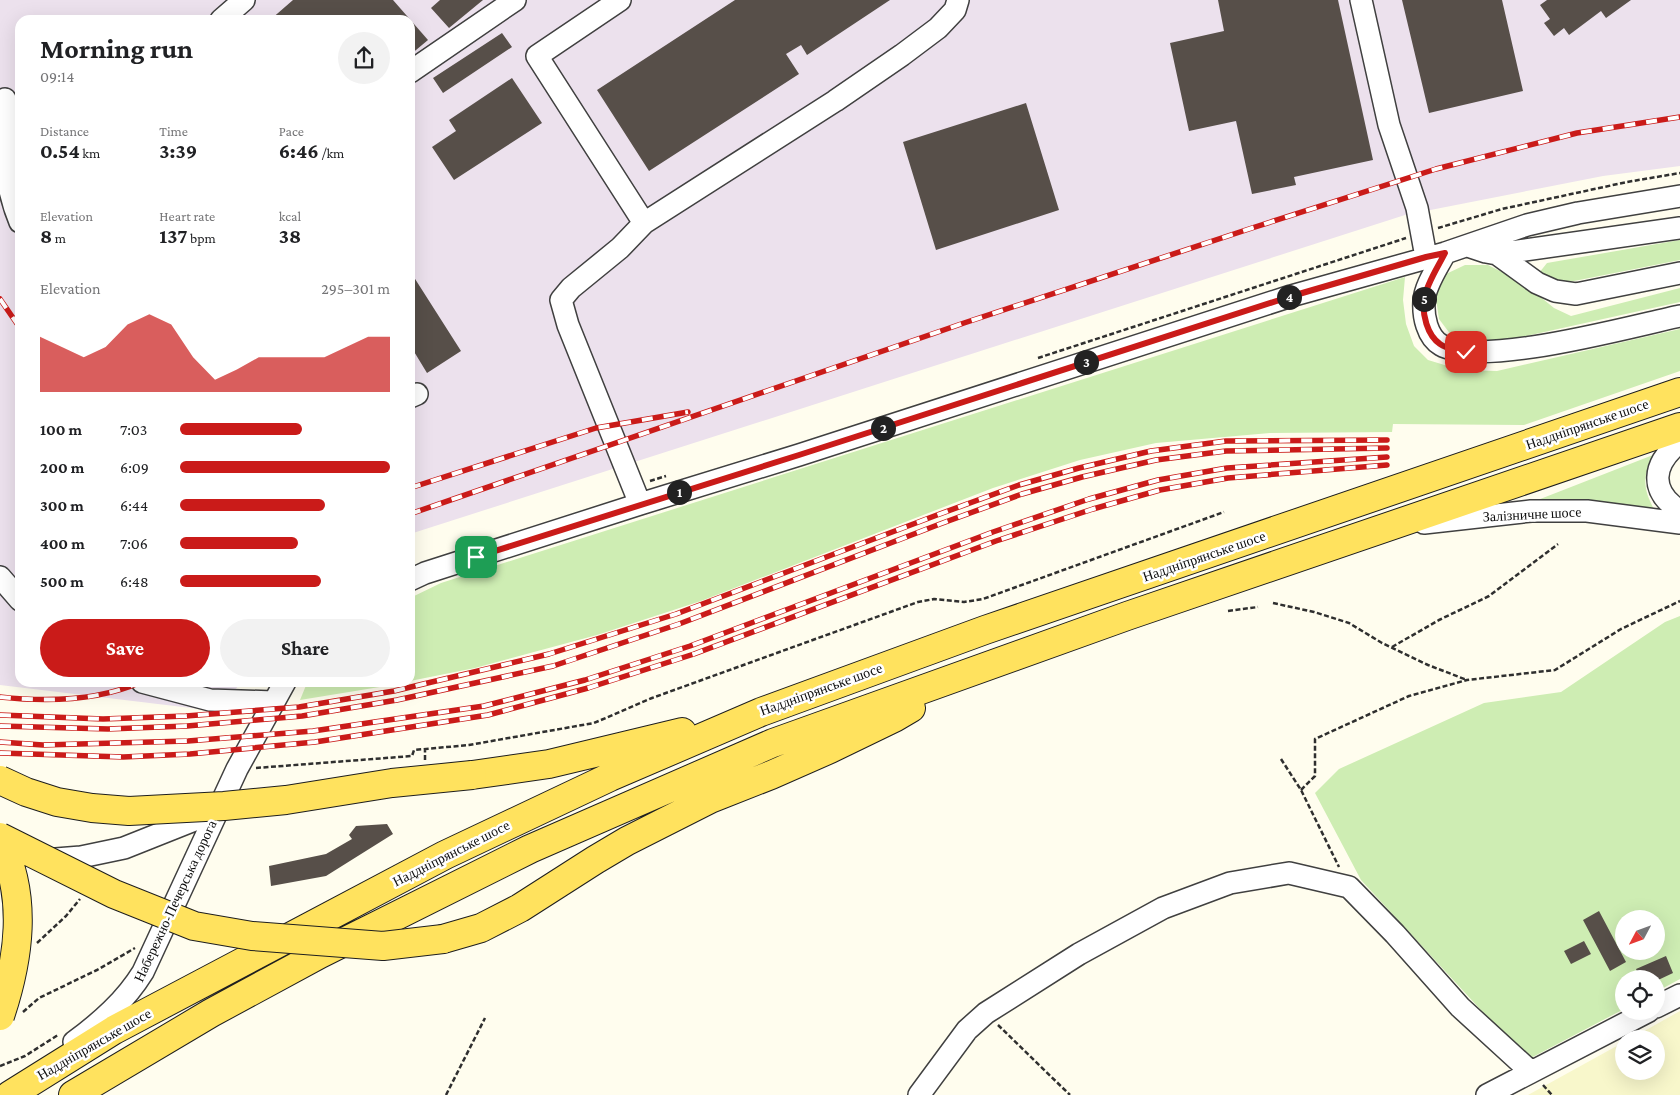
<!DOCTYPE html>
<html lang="en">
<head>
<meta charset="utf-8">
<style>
  body { margin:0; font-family:"Crimson Pro",serif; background:#f2f2f2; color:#202124; height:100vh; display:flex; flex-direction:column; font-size:19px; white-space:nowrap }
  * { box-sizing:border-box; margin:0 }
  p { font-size:16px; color:#757577 }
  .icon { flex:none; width:28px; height:28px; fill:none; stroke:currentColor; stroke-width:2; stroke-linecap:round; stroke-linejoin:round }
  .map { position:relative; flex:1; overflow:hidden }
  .details { position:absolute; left:15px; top:15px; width:400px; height:672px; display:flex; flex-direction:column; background:#fff; border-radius:15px; box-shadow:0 5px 20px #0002 }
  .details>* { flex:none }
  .needle { width:32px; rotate:229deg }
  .controls { position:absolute; left:1615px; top:910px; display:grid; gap:10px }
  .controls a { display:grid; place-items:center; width:50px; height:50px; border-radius:50%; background:#fff; box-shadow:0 5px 20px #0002; font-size:25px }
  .pin { position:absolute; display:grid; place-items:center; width:42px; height:42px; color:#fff; margin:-21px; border-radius:10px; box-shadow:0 2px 8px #0006 }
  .km { position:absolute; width:25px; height:25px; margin:-12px; border-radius:50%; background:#222; color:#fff; font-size:14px; line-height:25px; text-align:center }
  .round { display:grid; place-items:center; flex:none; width:52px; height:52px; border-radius:26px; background:#f2f2f2 }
  .overview { display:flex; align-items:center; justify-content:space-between; height:85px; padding:0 25px }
  h1 { font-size:28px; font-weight:700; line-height:38px }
  .stats { display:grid; grid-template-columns:repeat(3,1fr); gap:8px; height:85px; padding:5px 25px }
  .stats div { display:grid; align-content:center }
  .stats b { font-size:21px; font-weight:700 }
  .stats small { font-size:14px; font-weight:400 }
  .stats p { font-size:14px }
  .chart { height:140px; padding:10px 25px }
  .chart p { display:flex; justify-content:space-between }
  .chart svg { width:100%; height:90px; margin-top:5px; fill:#ca1b19; opacity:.7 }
  .primary-button { display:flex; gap:10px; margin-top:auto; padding:10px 25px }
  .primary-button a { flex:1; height:58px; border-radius:30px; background:#ca1b19; color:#fff; font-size:20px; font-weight:700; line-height:58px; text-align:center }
  .primary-button a+a { background:#f2f2f2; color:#202124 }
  ul { padding:0 25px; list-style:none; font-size:16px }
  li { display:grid; grid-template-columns:80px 60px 1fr; align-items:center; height:38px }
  li i { height:12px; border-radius:6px; background:#ca1b19 }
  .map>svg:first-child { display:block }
  .industrial { fill:#ece1ed }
  .farmland { fill:#f8f7cb }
  .green { fill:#ceedb3; fill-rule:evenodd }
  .building { fill:#574f49 }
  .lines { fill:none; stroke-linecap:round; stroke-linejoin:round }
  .minor-casing { stroke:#404040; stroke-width:24 }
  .major-casing { stroke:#1e1e1e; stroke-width:30 }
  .path { stroke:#2f2f2f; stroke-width:2.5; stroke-dasharray:5 2.5; stroke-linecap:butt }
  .minor { stroke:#fff; stroke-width:21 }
  .major { stroke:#ffe25e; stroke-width:28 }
  .rail-casing { stroke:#ca1b19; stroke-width:5.5 }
  .rail { stroke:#fff; stroke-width:4; stroke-dasharray:11; stroke-linecap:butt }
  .major-bridge-casing { stroke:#1e1e1e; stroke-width:30; stroke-linecap:butt }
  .major-bridge { stroke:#ffe25e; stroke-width:28 }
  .route-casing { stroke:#fff; stroke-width:10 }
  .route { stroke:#ca1b19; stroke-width:6 }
  .labels { text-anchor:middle; stroke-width:5; stroke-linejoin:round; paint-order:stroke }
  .street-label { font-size:14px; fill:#0d0d0d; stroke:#fff }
</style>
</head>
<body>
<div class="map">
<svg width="1680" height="1095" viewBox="0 0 1680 1095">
  <rect width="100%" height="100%" fill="#fffdee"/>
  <path class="industrial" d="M0,0H1680V166L1603,176L1405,215L410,534V20H20V682L241,683L216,711L0,685Z"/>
  <path class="farmland" d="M1680,1011V1095H1528L1624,1042V1071H1656V1039H1630Z"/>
  <path class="green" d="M1680,240V260L1564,283L1539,273L1547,263Z
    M1465,265H1488L1508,275L1527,286L1554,308L1571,316L1680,288V302L1494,343L1454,339L1439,319L1435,292L1446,274Z
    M1405,277L1403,300L1406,324L1414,346L1428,360L1461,370L1497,371L1680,329V371L1524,425L1393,424L1392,432L1270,433L1156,443L1080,460L993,488L701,601L597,635L475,668L410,681V598L441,583Z
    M1653,455C1642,478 1643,489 1655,511L1530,503Z
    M1680,616V979L1656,992V979H1624V1009L1527,1060L1361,880L1315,793L1339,769L1484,703L1561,692L1665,622ZM1624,919H1656V951H1624Z
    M307,683V682L404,683L300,700Z"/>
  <path class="building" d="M293,0H393L428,40L410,55V20H270Z
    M440,0H483L449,28L431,8Z
    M735,0H890L807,55L801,45L786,54L799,74L649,171L597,90Z
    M1218,0H1338L1373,160L1294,177L1296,185L1252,194L1236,121L1189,131L1170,43L1224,31Z
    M1402,0H1502L1523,91L1429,113Z
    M1547,0H1631L1606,18L1601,11L1569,35L1564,28L1554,36L1544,23L1550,19L1540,5Z
    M502,33L512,47L443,93L433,78Z
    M512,78L542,123L454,180L432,147L456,131L449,120Z
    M1026,103L1059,210L936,250L903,142Z
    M410,271L461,351L427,373L410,345Z
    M387,824L393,834L326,876L271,886L269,866L326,854L352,839L349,835L356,826Z
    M1599,911L1626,962L1610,971L1583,920Z
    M1584,941L1591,954L1571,964L1564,951Z
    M1666,956L1673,973L1656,981V979H1640L1636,969Z"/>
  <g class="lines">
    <defs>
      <path id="minor" d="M620,0L537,56L644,223
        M1361,0L1389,125L1417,208L1426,257
        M221,20L244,0
        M410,72L515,0
        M5,99C5,144 2,179 20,222
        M1468,246L1486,252L1497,254L1680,228
        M1445,253C1438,267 1425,285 1424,301C1423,316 1427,337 1441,345C1481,368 1632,326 1680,316
        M1497,254L1537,283L1555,291L1576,294L1680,273
        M410,397L417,394
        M1680,442C1652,464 1649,491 1680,511
        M640,504L568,325L561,300L571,288L620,248L644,223L835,101L902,55L938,28L955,10L958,0
        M1424,523L1531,511H1587L1680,523
        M0,577L20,600
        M410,580L425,573L640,504L799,455L1291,296L1445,253L1527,225L1578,213L1680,196
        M142,682L210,700L274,702
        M43,860L81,857L124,848L217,811
        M1656,1007L1680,995
        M74,1042C101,1022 125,1001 143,972L237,769L285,682
        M919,1095L967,1030L986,1013L1079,954L1163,908L1230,883L1289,873L1349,887L1395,934L1460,1007L1531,1072
        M1487,1095L1649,1011"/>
      <path id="major" d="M472,775L549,764L682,732
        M443,939L481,928L520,908L595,860L627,841L710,799L771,775L830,749L894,718L911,708
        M10,1095L114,1030L445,855L610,777L761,712L985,630L1680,392
        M73,1095L211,1013L320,954L530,849L773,743L1127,616L1680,427"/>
    </defs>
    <use href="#minor" class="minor-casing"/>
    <use href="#major" class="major-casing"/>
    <path class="path" d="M1438,228L1502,209L1627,182L1680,173
      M1038,358L1406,238
      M650,481L666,476
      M1273,603L1314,612L1349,623L1382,643L1428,665L1467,680
      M1228,611L1258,607
      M1392,647L1439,620L1489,596L1558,544
      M1281,759L1301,790L1339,867
      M425,760V749
      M256,768L412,756L414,750L469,745L594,723L652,698L918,602L934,599L964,602L983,599L1224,512
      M1301,790L1315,776V739L1409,696L1467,680L1555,670L1621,629L1680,601
      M37,943L66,916L80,899
      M23,1012L39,998L97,970L135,948
      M998,1025L1070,1095
      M0,1066L25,1056L58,1035
      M1543,1085L1552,1095
      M446,1095L485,1018"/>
    <use href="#minor" class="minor"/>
    <use href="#major" class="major"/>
    <defs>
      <path id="rail" d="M0,299L20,328
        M410,488L596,428L688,412
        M410,514L964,323L1252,228L1436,169L1577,133L1680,117
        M0,697C46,702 98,701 141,682
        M0,715L103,719L186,716L299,707L394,691L549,654L676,614L937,515L1019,485L1079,468L1151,451L1226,441L1387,440
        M0,726L108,729L187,726L302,716L397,700L553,666L679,624L940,524L1022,494L1082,477L1156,460L1226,451L1387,448
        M0,742L43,745L188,741L313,731L484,706L585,680L690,646L993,532L1089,499L1158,480L1227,468L1387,457
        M0,753L123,757L190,754L315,742L488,715L588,688L694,654L996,541L1093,509L1160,490L1228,478L1387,465"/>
    </defs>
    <use href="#rail" class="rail-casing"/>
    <use href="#rail" class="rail"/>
    <defs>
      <path id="major-bridge" d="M0,780L26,792L57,802L92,808L129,811L224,806L286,800L392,783L472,775
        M0,837L114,894L194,926L252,936L383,946L443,939
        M0,841C28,897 19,959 0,1016"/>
    </defs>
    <use href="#major-bridge" class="major-bridge-casing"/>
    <use href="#major-bridge" class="major-bridge"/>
  </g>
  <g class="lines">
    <defs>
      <path id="route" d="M476,557L799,455L1292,296L1426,257L1445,253C1438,267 1427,283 1424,299C1422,314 1427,335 1440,344C1446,349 1458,350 1466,352"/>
    </defs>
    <use href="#route" class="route-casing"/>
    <use href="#route" class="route"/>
  </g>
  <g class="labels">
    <g class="street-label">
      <text transform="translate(1587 424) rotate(-19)" y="5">Наддніпрянське шосе</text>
      <text transform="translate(1532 514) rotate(-3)" y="5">Залізничне шосе</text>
      <text transform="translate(1204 556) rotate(-19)" y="5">Наддніпрянське шосе</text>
      <text transform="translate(821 689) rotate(-20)" y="5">Наддніпрянське шосе</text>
      <text transform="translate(451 853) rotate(-27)" y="5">Наддніпрянське шосе</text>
      <text transform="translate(175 901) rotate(-65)" y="5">Набережно-Печерська дорога</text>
      <text transform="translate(94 1044) rotate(-30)" y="5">Наддніпрянське шосе</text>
    </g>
  </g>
</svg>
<div class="controls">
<a><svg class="needle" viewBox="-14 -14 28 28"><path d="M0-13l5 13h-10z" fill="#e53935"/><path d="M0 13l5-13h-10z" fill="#757577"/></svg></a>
<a><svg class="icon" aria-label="locate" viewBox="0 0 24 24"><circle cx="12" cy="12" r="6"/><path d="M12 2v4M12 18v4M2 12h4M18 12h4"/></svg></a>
<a><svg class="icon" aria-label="layers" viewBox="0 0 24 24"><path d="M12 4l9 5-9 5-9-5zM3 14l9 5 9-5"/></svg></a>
</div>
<div class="pin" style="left:476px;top:557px;background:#1e9e55"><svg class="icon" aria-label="arrive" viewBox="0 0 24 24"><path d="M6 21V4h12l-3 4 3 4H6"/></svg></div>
<div class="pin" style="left:1466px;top:352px;background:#d93025"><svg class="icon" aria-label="check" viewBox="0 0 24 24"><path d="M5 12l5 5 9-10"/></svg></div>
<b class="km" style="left:679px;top:492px">1</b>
<b class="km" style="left:883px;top:428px">2</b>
<b class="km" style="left:1086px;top:362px">3</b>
<b class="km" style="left:1289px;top:297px">4</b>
<b class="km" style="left:1424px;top:299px">5</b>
<section class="details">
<div class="overview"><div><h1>Morning run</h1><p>09:14</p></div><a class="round"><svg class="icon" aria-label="share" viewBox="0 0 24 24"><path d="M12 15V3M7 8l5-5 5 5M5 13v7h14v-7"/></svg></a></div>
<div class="stats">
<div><p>Distance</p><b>0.54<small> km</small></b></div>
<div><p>Time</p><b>3:39</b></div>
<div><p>Pace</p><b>6:46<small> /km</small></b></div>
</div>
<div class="stats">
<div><p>Elevation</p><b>8<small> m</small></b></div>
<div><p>Heart rate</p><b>137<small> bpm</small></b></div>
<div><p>kcal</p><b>38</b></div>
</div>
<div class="chart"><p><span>Elevation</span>295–301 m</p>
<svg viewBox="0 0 160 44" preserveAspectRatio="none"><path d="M0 44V17L10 22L20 27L30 22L40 11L50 6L60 11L70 27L80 38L90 33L100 27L110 27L120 27L130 27L140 22L150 17L160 17V44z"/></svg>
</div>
<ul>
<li><b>100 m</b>7:03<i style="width:58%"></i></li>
<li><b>200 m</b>6:09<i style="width:100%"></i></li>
<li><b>300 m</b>6:44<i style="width:69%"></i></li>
<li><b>400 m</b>7:06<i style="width:56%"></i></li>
<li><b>500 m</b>6:48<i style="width:67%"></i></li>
</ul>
<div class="primary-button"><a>Save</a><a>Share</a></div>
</section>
</div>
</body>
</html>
